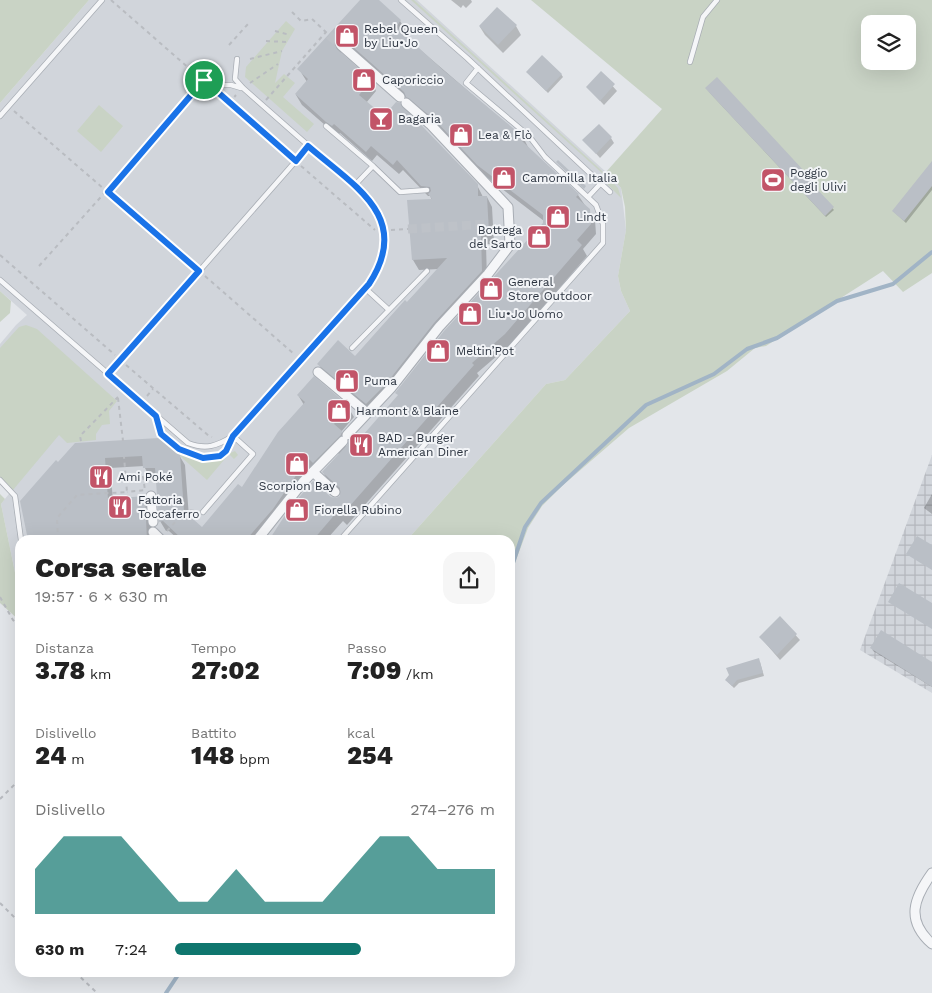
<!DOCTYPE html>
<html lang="it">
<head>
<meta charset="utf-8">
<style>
  body { margin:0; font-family:"Work Sans",sans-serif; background:#f6f6f6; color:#222; height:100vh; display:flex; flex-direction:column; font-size:19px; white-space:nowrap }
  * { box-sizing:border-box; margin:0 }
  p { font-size:16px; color:#767676 }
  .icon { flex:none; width:28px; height:28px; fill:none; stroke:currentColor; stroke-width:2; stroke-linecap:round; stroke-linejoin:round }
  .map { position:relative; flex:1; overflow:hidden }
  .panel { position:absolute; left:15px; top:535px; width:500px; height:442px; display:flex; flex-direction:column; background:#fff; border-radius:15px; box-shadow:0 5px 20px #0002 }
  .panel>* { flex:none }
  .tools { position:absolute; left:861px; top:15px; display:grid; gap:10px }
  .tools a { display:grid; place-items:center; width:55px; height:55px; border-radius:10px; background:#fff; box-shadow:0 5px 20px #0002; font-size:25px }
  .pin { position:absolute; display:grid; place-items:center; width:42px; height:42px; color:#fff; margin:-21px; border:2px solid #fff; border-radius:50%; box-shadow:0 1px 5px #0007 }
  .round { display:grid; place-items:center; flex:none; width:52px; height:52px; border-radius:15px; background:#f6f6f6 }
  .overview { display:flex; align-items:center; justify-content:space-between; height:85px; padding:0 20px }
  h1 { font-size:28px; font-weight:800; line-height:38px }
  .stats { display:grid; grid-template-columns:repeat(3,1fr); gap:8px; height:85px; padding:5px 20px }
  .stats div { display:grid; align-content:center }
  .stats b { font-size:25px; font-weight:800 }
  .stats small { font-size:14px; font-weight:400 }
  .stats p { font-size:14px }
  .chart { height:140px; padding:10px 20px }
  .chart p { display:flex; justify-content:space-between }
  .chart svg { width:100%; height:90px; margin-top:5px; fill:#0f766e; opacity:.7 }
  ul { padding:0 20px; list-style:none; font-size:16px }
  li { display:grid; grid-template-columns:80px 60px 1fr; align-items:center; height:38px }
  li i { height:12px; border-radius:6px; background:#0f766e }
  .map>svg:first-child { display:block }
  .built { fill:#d1d5db }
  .industrial { fill:url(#industrial-grid) }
  .green { fill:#c9d3c5; fill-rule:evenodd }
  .shadow { fill:#0003 }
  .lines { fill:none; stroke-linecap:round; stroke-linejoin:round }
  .stream { stroke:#a1b4c6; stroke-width:4 }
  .building { fill:#babfc6 }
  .street-tunnel { stroke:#bec2c8; stroke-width:9; stroke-dasharray:9 4.5; stroke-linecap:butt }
  .lane-casing { stroke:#a8adb4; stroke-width:6 }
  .street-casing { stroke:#a8adb4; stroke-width:11 }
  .path { stroke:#b9bcc1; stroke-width:2; stroke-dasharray:4 4; stroke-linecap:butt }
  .lane { stroke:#f5f6f8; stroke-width:4.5 }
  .street { stroke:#f5f6f8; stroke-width:9 }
  .route-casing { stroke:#fff; stroke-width:10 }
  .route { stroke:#1a73e8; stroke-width:6 }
  .labels { text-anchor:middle; stroke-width:4; stroke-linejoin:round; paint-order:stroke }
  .poi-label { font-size:12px; fill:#2c3440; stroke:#f2f4f7; text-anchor:start }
</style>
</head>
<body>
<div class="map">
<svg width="932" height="993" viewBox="0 0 932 993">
  <defs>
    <pattern id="industrial-grid" width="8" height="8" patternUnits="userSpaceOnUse" patternTransform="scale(1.25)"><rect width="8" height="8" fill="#d1d5db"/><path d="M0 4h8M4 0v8" fill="none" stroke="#b4b7bd"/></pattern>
  </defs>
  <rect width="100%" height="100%" fill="#e3e6ea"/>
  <path class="built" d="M89,0H417L606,172L621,188L626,230L618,276L621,291L630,311L565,380L546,384L407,540H20V597L1,504L12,490L0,478V344L16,325L27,315L0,291V103Z"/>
  <path class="industrial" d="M932,455V693L860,650Z"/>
  <path class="green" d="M0,0H89L0,103Z
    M411,0H414L601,170L618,188L621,198L601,178L603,174Z
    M531,0H932V273L903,292L883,271L766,346L755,348L727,371L629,428L562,486L542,506L528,528L510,576V540H407L546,384L565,380L630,311L621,291L618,276L626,230L625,207L621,188L606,172L662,109ZM870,24H908V61H870Z
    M286,21L295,29L282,51L275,83L284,74L295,83L283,97L314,124L307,132L245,77L246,67Z
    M99,105L123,126L101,152L77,131Z
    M0,291L11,301L10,313L0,322Z
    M26,325L37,329L117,401L109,411L110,424L102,425L96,434V440L67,443L59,435L13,490L0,478V348L19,327Z
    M182,451L188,455L223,456L235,451L238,455L234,459L229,454L207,480L180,456Z
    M0,494L5,499L1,504L20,597V621L0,603Z"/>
  <path class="shadow" d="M362,0H377L400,21L406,31L403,35L524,139L529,149L578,195L595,220L596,234L583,249L587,256L511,344L477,373L479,376L347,525L343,521L326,540H271L331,498L337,499L341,496V493L329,482L323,472L340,455L338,453L319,472L314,467L260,540H179L169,531H166L160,521L157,478H150L144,466L110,468L113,500L144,498L150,508L152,540H29L58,464L76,444L179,455L185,465L189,517L202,529L242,488L304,405L298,395L314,378L348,407L354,417L341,432L347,442L345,450L357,445L545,224L544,221L484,175L441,129L413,107L410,101L352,50L344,49L340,54L371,81L376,91L366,103L477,185L483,197H487L492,207L494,244H486L487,281L440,333L392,394L372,413L324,374L319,364L355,357L439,269L419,270L413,260L432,200L430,196H428L403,170L399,174L377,155L372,161L340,133L338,135L333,132L302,105L296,95L307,82L299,69Z
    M451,0H471L472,2L466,8L463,5L461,8Z
    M516,26L521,35L503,53L485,35L480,27Z
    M527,72L561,74L563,77L548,93Z
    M601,73L617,91L604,105L587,87Z
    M708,91L816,185V189L834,210L826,217Z
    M611,138L614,143L600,158L584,140Z
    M932,163V190L906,223L893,211Z
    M932,494V514L924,508Z
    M780,618L800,640L780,660L760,637Z
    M872,648L932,663V687L873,651Z
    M760,662L764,676L739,683L734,688L728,682Z"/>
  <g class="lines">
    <path class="stream" d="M510,572L525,527L541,503L646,405L714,374L747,349L777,338L837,301L893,284L932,252
      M166,993L180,972"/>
  </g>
  <path class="building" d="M360,0H379L401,20L396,27L443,70L525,138L522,141L579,194L576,197L590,209L591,224L577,240L582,245L505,334L472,363L474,365L341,516L337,512L313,540H269L289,509L313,481L331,497L336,498L340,496V488L322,472L347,445L349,441L352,439L356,443L398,395L395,393L444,331L543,223V215L477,165L434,119L406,97L404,92L345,40L339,39L335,44L337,49L372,80L359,95L384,116L396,102L400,103L478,184V196H487L489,234H481L482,271L434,323L386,384L366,404L317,364L338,340L355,356L405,300L407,302L447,258L412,260L407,200L432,199L428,194L431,191L430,187L421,186L397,160L393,165L371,146L366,152L334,124L332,126L326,122L295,94L308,79L297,69Z
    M497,7L517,25L498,45L479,26Z
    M542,55L562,74L546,91L526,72Z
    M601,71L615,84L600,101L586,87Z
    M717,77L817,185L815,187L834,207L825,216L705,88Z
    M599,124L612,137L596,154L582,140Z
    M558,160L586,186L584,189L556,162Z
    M932,161V186L904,221L892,211Z
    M314,376L349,406L334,424L342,431L341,435L313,463L308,458L273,509L246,540H183L163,521L159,522L155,468H143L142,456L105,458L108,499L145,496L147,540H28L20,501L56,460L58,462L75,443L159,438L180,454L184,511L202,527L238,484L242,487L278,432L305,402L297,395Z
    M917,536L932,545V570L906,554Z
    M899,583L932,603V629L888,602Z
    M780,616L797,634L777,655L759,637Z
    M881,630L932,662V687L870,648Z
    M759,658L763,673L737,680L732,686L725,680L729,675L726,668Z"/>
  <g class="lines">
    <path class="street-tunnel" d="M329,35L341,45
      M408,229L489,224"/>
    <defs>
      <path id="lane" d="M401,0L467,58L610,192
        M690,62L703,17L717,0
        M214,85H231L241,88
        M0,116L102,0
        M326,126L373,166L354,186
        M373,166L400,192L427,190
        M588,197L602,182
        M0,280L188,443C206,450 217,446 233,436L369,284C389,254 391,228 369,199L243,88L235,79L237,59
        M365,288L389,310
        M352,348L427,271
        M109,374L308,147
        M157,417C157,422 158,428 160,432C168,448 202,463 219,456C227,453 230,444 232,437
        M0,480L15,496L21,540
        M203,512L253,454L233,436
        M340,540L603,243V224L596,205L545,157L529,136L466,83L478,68"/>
      <path id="street" d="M341,45L400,97
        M318,372L367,413
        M347,435L391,388L439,327L488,274L510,245L508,207L430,124L406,103
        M314,473L335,492
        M151,496L153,522
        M153,532L161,540
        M257,540L303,482L343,441
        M932,873C914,898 905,920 932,944"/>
    </defs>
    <use href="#lane" class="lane-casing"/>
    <use href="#street" class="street-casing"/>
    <path class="path" d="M111,0L207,84
      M292,12L301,21L312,19L329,35
      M275,31L290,35
      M266,41L286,42
      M229,45L248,24
      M250,59L282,51
      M250,83L278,64
      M218,93L290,156
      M266,100L326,32
      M229,103L236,95
      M14,111L194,267
      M301,166L375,230
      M391,230L408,229
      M0,255L115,355
      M39,266L194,93L210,72V67
      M205,276L294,354
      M126,365L209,436L212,437
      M147,396L153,389
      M118,398L123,441
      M81,441L80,436L118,397
      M126,478L143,477L145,490L127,492
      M167,531L186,510L195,511
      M58,540L57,518L77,495L127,492L124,457
      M0,597L13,620L20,627
      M0,799L20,779
      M0,903L20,923
      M75,972L97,993"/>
    <use href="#lane" class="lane"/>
    <use href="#street" class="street"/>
  </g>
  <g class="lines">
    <defs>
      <path id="route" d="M204,80L296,161L308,146C354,186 413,217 369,284L233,436L226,451L220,456L203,458L179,449L161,434L156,416L108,374L199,271L108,192Z"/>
    </defs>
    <use href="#route" class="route-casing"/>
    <use href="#route" class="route"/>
  </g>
  <defs>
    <symbol id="shop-square" viewBox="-11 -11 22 22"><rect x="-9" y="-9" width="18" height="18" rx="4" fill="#c25468" stroke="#f2f4f7"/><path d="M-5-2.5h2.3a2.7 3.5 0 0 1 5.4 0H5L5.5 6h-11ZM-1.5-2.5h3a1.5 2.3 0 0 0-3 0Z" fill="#fff"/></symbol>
    <symbol id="bar-square" viewBox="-11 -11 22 22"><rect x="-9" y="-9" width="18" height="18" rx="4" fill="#c25468" stroke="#f2f4f7"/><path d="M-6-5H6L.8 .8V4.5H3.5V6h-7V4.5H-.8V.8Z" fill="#fff"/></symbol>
    <symbol id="stadium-square" viewBox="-11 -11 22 22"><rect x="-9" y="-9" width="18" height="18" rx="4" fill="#c25468" stroke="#f2f4f7"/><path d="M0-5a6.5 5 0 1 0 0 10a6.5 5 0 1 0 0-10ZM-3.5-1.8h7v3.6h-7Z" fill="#fff"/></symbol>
    <symbol id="restaurant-square" viewBox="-11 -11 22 22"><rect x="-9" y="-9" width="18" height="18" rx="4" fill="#c25468" stroke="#f2f4f7"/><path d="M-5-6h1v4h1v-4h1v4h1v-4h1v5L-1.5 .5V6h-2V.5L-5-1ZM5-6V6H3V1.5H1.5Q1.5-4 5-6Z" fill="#fff"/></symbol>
  </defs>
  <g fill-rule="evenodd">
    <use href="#shop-square" x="333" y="22" width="28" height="28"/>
    <use href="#shop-square" x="350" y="66" width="28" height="28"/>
    <use href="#bar-square" x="367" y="105" width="28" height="28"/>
    <use href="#shop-square" x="447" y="121" width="28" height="28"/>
    <use href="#shop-square" x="490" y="164" width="28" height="28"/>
    <use href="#stadium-square" x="759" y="166" width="28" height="28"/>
    <use href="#shop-square" x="544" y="203" width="28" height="28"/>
    <use href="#shop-square" x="525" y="223" width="28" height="28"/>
    <use href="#shop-square" x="477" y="275" width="28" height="28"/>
    <use href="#shop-square" x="456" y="300" width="28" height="28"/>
    <use href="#shop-square" x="424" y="337" width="28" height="28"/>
    <use href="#shop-square" x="333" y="367" width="28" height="28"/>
    <use href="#shop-square" x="325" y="397" width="28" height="28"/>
    <use href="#restaurant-square" x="347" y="431" width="28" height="28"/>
    <use href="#shop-square" x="283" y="450" width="28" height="28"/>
    <use href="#restaurant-square" x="87" y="463" width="28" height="28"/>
    <use href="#restaurant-square" x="106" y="493" width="28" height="28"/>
    <use href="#shop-square" x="283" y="496" width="28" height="28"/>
  </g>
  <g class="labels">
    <g class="poi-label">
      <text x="364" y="33">Rebel Queen<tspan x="364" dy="14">by Liu•Jo</tspan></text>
      <text x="382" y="84">Caporiccio</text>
      <text x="398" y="123">Bagaria</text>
      <text x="478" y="139">Lea &amp; Flò</text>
      <text x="790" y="177">Poggio<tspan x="790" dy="14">degli Ulivi</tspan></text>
      <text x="522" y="182">Camomilla Italia</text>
      <text x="576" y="221">Lindt</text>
      <text x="522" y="234" text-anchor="end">Bottega<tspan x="522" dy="14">del Sarto</tspan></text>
      <text x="508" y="286">General<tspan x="508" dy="14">Store Outdoor</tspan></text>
      <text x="488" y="318">Liu•Jo Uomo</text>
      <text x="456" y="355">Meltin’Pot</text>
      <text x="364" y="385">Puma</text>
      <text x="356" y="415">Harmont &amp; Blaine</text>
      <text x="378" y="442">BAD - Burger<tspan x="378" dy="14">American Diner</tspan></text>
      <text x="118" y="481">Ami Poké</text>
      <text x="297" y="490" text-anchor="middle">Scorpion Bay</text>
      <text x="138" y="504">Fattoria<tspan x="138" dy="14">Toccaferro</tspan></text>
      <text x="314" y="514">Fiorella Rubino</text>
    </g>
  </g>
</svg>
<div class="tools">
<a><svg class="icon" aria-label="layers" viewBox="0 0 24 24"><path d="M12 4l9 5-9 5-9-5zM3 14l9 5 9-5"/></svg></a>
</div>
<div class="pin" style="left:204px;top:80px;background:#1e9e55"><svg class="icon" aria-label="arrive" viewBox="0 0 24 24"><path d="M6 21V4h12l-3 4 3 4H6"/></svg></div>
<section class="panel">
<div class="overview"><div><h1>Corsa serale</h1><p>19:57 · 6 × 630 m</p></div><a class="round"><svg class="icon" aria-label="share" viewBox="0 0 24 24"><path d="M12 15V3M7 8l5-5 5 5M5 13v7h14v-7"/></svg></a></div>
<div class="stats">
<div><p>Distanza</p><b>3.78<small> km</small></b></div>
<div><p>Tempo</p><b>27:02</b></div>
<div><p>Passo</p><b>7:09<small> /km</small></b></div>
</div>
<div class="stats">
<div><p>Dislivello</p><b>24<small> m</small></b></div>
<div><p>Battito</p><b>148<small> bpm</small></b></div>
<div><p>kcal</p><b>254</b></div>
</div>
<div class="chart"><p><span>Dislivello</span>274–276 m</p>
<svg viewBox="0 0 160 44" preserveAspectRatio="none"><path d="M0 44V22L10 6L20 6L30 6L40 22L50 38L60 38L70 22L80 38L90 38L100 38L110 22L120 6L130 6L140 22L150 22L160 22V44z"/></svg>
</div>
<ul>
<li><b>630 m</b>7:24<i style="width:58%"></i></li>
</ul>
</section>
</div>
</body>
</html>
